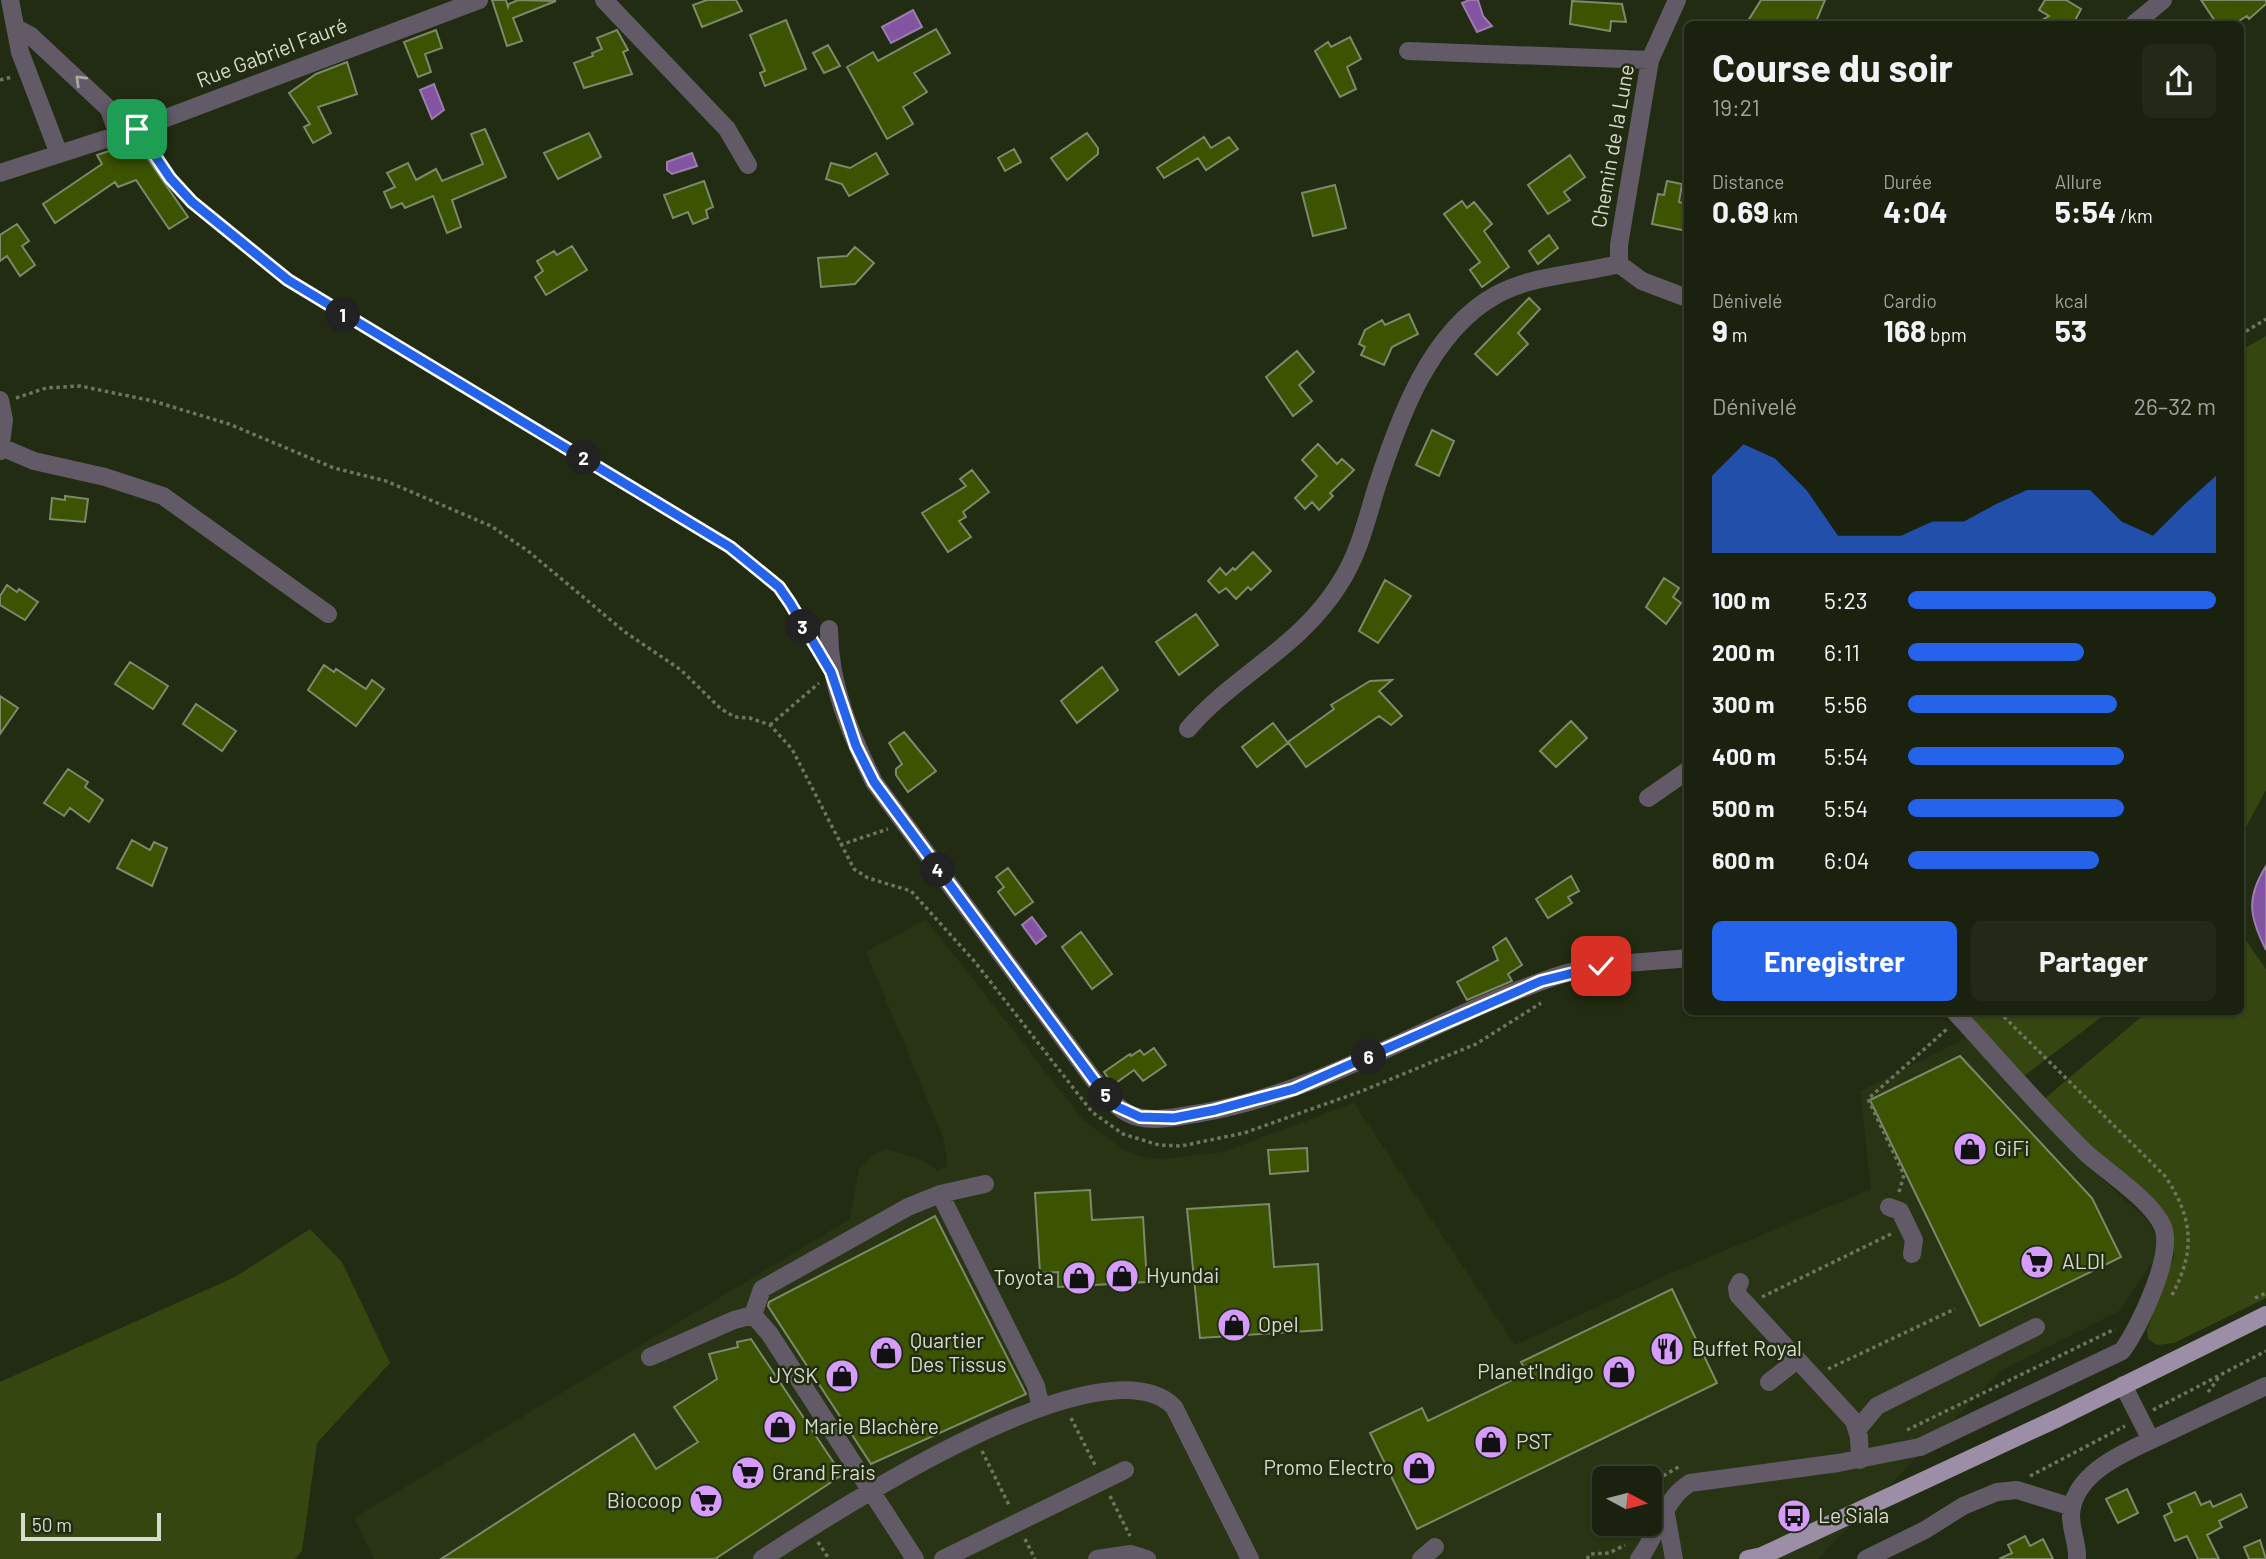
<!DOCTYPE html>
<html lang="fr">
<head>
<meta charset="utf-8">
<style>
  body { margin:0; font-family:Barlow,sans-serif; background:#232917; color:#f1f3f6; height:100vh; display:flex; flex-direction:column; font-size:26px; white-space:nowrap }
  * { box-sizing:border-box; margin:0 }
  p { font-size:23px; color:#9fa39e }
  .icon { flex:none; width:38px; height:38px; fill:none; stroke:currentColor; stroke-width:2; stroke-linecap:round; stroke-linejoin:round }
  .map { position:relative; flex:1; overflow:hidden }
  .panel { position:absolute; left:1684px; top:21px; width:560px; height:994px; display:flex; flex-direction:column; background:#1a210e; border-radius:10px; box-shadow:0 2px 5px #0004,0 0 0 2px #383e2e }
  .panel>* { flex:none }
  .needle { width:46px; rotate:97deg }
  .controls { position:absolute; left:1592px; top:1466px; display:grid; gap:14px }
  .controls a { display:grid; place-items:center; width:70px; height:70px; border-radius:10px; background:#1a210e; box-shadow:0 2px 5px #0004,0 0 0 2px #383e2e; font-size:35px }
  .scale { position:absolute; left:21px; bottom:18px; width:140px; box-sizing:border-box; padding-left:7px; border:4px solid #d6dccc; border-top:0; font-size:19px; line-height:24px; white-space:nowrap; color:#d6dccc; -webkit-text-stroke:5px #222c12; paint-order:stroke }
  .pin { position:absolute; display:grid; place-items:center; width:60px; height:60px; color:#fff; margin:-30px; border-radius:14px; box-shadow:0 4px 10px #0006 }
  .km { position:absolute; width:35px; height:35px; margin:-18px; border-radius:50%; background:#222; color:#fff; font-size:19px; line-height:35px; text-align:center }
  .round { display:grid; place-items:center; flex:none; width:74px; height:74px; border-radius:10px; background:#232917 }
  .head { display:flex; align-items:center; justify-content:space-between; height:119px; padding:0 28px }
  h1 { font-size:38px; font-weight:700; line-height:52px }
  .stats { display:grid; grid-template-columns:repeat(3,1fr); gap:10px; height:119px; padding:7px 28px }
  .stats div { display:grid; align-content:center }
  .stats b { font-size:30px; font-weight:700 }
  .stats small { font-size:19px; font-weight:400 }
  .stats p { font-size:19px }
  .chart { height:196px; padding:14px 28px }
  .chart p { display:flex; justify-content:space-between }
  .chart svg { width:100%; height:126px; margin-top:7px; fill:#2563eb; opacity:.7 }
  .cta { display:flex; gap:14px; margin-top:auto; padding:14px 28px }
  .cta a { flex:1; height:80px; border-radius:10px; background:#2563eb; color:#fff; font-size:28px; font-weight:700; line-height:80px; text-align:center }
  .cta a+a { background:#232917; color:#f1f3f6 }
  ul { padding:0 28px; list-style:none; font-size:23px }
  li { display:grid; grid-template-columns:112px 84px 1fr; align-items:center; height:52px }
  li i { height:18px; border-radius:9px; background:#2563eb }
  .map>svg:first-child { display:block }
  .built { fill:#283413; fill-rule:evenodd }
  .green { fill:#354611 }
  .water { fill:#8354a1; stroke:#9c7dae; stroke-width:2 }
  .building { fill:#3c5302; stroke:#7d896b; stroke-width:2 }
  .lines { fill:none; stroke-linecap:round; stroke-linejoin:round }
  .path { stroke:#6d755f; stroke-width:3.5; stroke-dasharray:3.5 3.5; stroke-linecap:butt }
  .minor { stroke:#625b67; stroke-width:18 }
  .major { stroke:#9c8ea6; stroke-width:18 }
  .oneway { stroke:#a8a8a4 }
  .route-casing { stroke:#fff; stroke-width:14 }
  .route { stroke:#2563eb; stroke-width:9 }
  .labels { text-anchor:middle; stroke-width:5; stroke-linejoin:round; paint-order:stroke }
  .street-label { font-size:21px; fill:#d6dccc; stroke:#222c12 }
  .poi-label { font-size:21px; fill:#d6dccc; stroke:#222c12; text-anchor:start }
</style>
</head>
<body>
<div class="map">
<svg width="2266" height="1559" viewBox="0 0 2266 1559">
  <rect width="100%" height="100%" fill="#222c12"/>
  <path class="built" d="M926,919L1084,1121L1124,1150L1143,1157L1161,1159L1223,1152L1354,1103L1515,1345L1666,1275L1871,1189L1860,1091L1967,1038L2097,1174L2149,1222L2157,1240L2156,1257L2119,1311L2002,1370L1818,1559H374L354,1518L850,1219L859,1168L872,1155L887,1149L922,1160L938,1171L948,1166L943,1137L866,952ZM1605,1479H1650V1524H1605Z"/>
  <path class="green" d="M2266,336V790L2240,838V351Z
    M2240,932L2266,969V1298L2174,1343L2157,1345L2148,1339L2147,1330L2174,1256L2171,1230L2125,1178L2043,1100L2147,1012H2240Z
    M1967,1012H2108L2024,1076Z
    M310,1229L342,1262L390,1363L317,1443L302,1551L295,1559H0V1382L235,1277Z"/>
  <path class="water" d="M1469,0H1478L1483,16L1492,26L1477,32L1462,3Z
    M913,10L922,27L891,43L882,27Z
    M434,84L444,110L432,119L420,90Z
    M692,153L697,166L672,174L667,170V162Z
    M2266,866V950C2249,916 2246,898 2266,866Z
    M1032,917L1046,936L1036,944L1022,925Z"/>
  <path class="building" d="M492,0H506L508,7L509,4L518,0L556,1L513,18L522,41L507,46Z
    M707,0H736L742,11L702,27L693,5Z
    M1761,0H1825L1815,24H1746Z
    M2045,0H2066L2081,9L2073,24H2035L2049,16L2039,10Z
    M2201,0H2266V4L2249,19L2247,16L2234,24H2217Z
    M1572,1L1622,4L1626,22L1611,21L1610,31L1570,24Z
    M786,20L806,69L765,86L760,73L765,71L750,35Z
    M936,29L950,53L914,73L927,92L903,107L913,124L887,139L847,67L873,52L878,61Z
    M436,30L442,48L425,54L431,72L418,77L404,42Z
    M617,30L628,50L623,52L632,74L584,88L574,63L593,56L592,53L602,49L597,38Z
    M1350,37L1361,59L1347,67L1356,89L1340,97L1315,51L1328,42L1331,47Z
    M828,45L840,66L824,73L813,53Z
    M347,62L357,94L318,107L331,133L313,143L304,127L310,124L289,93L316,74Z
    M485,129L506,177L452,200L461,227L447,233L433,196L405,208L402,203L391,208L384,192L395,187L387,173L408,163L416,180L436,169L442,181L483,164L471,134Z
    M589,133L601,157L558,179L544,153Z
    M1087,133L1098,148V154L1067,180L1051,158Z
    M1204,137L1211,148L1229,137L1238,149L1206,170L1198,158L1164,178L1157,168Z
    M136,142L188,217L169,229L136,180L118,187L115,182L55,223L43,204L102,164L97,155Z
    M1014,149L1021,162L1005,171L998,158Z
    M876,153L888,174L849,196L842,184L826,179L831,163L850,168Z
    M1570,155L1585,177L1564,192L1570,200L1548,214L1528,185Z
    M704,181L713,207L706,210L708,218L693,224L688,212L673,218L664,195Z
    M1667,181L1682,184L1679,202L1687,204V231L1652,224L1658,194L1664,195Z
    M1335,185L1346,228L1313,236L1302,193Z
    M1462,201L1467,208L1474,202L1492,224L1484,231L1509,267L1482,287L1470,270L1480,262L1444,214Z
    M17,224L29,241L22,246L35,265L20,276L7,256L0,261V235Z
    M1549,235L1558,248L1538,264L1529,251Z
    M572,246L587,270L546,295L535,277L543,271L537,261L554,251L557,255Z
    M855,247L874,263L855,284L821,287L818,258L847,256Z
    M1529,298L1540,309L1518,333L1528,344L1497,375L1475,354Z
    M1409,314L1418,334L1392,347L1384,365L1361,355L1365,347L1359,344L1365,330L1382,320L1385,325Z
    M1297,351L1314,372L1299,385L1312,401L1293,416L1266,377Z
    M1432,430L1454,441L1439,476L1416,465Z
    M1318,444L1337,464L1342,459L1354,470L1330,493L1333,496L1319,510L1312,502L1305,509L1295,498L1317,476L1302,460Z
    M972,470L989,492L963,512L966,517L959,521L971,537L948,552L922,513L966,486L960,479Z
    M65,496L88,499L85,522L50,519L52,498L65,500Z
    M1253,552L1271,571L1251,590L1248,587L1236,599L1226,588L1219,593L1208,581L1220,568L1226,575L1233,568L1235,570Z
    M1664,578L1679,588L1673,597L1681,603L1666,624L1646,607Z
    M1385,580L1411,596L1378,643L1359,631Z
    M7,585L17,592L19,589L38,602L25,620L0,605V596Z
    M1196,614L1218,645L1179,675L1156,642Z
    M130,662L168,686L153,709L115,684Z
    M324,665L334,672L336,669L366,689L372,680L384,689L356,726L308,690Z
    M1102,667L1118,690L1077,723L1061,701Z
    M1392,680L1379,691L1402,716L1391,725L1379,716L1306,767L1288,742L1334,709L1331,705L1370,681Z
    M0,696L18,708L0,734Z
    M196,704L236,731L222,751L183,724Z
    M1571,721L1587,738L1556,767L1540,751Z
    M1273,723L1288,743L1257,767L1242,747Z
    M904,732L936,771L908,792L896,775V769L902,764L889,743Z
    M68,769L88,782L85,787L103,800L89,822L70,808L64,816L44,803Z
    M132,840L150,850L154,842L167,848L152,886L117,868Z
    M1008,868L1033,902L1015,915L998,892L1004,887L996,877Z
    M1571,876L1579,891L1568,897L1572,903L1548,918L1536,899Z
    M1081,932L1112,974L1092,989L1062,947Z
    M1506,938L1522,965L1508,974L1512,981L1467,1000L1457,982L1498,960L1493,947Z
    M1154,1048L1166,1065L1143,1081L1134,1070L1113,1085L1104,1072L1130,1054L1131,1056L1140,1050L1144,1055Z
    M1960,1056L2092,1198L2121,1257L1980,1326L1870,1100Z
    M1307,1148L1308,1171L1270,1174L1268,1150Z
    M1090,1190L1092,1220L1143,1217L1147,1282L1058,1287V1272L1040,1273L1035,1193Z
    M1269,1204L1274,1267L1318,1264L1322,1330L1200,1338L1187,1209Z
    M935,1216L1026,1394L871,1464L768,1306L769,1302Z
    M1672,1289L1717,1383L1417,1529L1370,1433L1422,1408L1428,1421L1527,1373L1521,1362Z
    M751,1339L842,1475L715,1559H441L634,1434L656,1469L698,1442L674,1407L717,1379L709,1354L738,1347L737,1342Z
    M2127,1489L2138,1513L2118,1523L2106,1499Z
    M2195,1492L2201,1505L2210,1501L2213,1507L2241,1494L2247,1507L2219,1521L2222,1527L2207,1535L2219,1559H2198L2187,1536L2175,1541L2164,1516L2172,1512L2168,1504Z
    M2025,1536L2030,1546L2043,1539L2053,1559H1999L2012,1553L2008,1545Z
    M2260,1540L2266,1559H2249L2244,1547Z"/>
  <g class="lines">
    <path class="path" d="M0,80L12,77
      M146,142L192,203L288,280L730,547L779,587L812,641
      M2240,335L2266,319
      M16,398L46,388L80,386L153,401L229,424L334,468L386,481L491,526L528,551L625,632L681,670L721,709L735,717L750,718L770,725L792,749L854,869L868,878L911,891L975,962L1092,1112L1123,1134L1159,1145L1181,1146L1244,1133L1362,1091L1476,1044L1541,1003
      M770,725L819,683
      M840,845L888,829
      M1999,1012L2165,1176C2193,1218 2196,1250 2172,1295
      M1899,1192L1904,1175L1868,1099L1948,1028
      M1762,1297L1893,1233
      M2255,1298L2266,1293
      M1828,1369L1955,1309
      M2208,1392L2220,1376
      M2153,1410L2266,1351
      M1071,1418L1096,1467
      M1907,1430L2115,1329
      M982,1451L1010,1507
      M2030,1476L2125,1426
      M1650,1492L1663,1476L1680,1466
      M1110,1496L1130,1536
      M1025,1539L1035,1559
      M818,1542L829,1559
      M1587,1559L1590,1554L1609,1553L1625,1545"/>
    <path class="minor" d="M10,0L20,52L59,154
      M604,0L727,129L748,165
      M2134,24L2163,0
      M18,29L31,36L109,109L118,135
      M1408,51L1650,60
      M0,173L137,129L479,0
      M1619,264V245L1650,60L1677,0
      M1619,264L1642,281L1687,298
      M0,400L4,420L0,451
      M1,447L34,461L105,477L163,496L328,614
      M829,629C829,684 850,733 874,782L1094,1080C1107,1095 1118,1112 1138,1117C1158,1122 1181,1116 1201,1113C1326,1091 1433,1019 1551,978C1595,962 1642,963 1687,958
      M1188,729C1234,675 1300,648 1340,583C1359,553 1366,522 1376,489C1398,421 1429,332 1496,295C1532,275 1580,274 1619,264
      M1648,798L1687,771
      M940,1194L1036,1386L1041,1408
      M1889,1207L1900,1211L1914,1240L1912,1254
      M1740,1282L1737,1288L1738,1295L1854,1421L1859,1437L1860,1460
      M753,1315L769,1333L915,1559
      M753,1315L762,1289L908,1207L940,1194L985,1184
      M650,1357L734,1320L753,1315
      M1769,1382L1797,1360
      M2123,1385L2151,1440L2266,1386
      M1857,1430L1877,1406L2036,1327
      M1666,1514L1674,1559
      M762,1559C831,1514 1103,1335 1174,1407L1250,1559
      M943,1559L1125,1470
      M1097,1559L1131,1554L1147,1559
      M1421,1559L1435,1547
      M1639,1559C1658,1535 1663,1499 1690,1483L1838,1463L1920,1447L2122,1351C2139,1328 2174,1255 2163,1227C2152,1201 2107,1172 2086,1153C2040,1108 1998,1059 1955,1012
      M1866,1559L1925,1530L1963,1506L1997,1492L2017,1490L2072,1507
      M2077,1559C2078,1544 2071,1531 2071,1516C2072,1475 2121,1454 2151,1440"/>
    <path class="major" d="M1748,1559L1762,1556L2058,1418L2266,1315"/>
  </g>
  <defs><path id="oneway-chevron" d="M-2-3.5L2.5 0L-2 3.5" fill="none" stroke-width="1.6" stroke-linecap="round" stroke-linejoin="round" transform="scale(1.75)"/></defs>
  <use class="oneway" href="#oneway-chevron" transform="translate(80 80) rotate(-136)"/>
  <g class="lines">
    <defs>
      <path id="route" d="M137,129L170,178L192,202L288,280L730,547L779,587L790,603L831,672L856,746L874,782L1094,1080L1118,1107L1140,1117L1174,1118L1215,1110L1294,1089L1541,981L1601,966"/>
    </defs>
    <use href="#route" class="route-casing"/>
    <use href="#route" class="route"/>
  </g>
  <defs>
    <symbol id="shop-disc" viewBox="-11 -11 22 22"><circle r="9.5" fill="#d59cfb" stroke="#222c12"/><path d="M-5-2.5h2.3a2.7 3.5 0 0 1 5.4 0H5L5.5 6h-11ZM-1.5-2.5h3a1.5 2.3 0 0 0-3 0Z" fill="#111"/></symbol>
    <symbol id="supermarket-disc" viewBox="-11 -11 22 22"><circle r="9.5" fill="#d59cfb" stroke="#222c12"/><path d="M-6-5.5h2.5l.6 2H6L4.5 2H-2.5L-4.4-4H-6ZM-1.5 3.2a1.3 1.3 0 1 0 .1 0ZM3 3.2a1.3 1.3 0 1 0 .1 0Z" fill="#111"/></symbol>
    <symbol id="restaurant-disc" viewBox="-11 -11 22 22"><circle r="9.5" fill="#d59cfb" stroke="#222c12"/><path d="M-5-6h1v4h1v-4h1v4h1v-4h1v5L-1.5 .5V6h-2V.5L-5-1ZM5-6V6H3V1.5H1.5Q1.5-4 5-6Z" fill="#111"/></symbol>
    <symbol id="bus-disc" viewBox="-11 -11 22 22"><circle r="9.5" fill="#d59cfb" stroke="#222c12"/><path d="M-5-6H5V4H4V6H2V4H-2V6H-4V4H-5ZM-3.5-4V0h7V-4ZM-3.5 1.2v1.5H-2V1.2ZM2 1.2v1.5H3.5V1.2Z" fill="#111"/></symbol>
  </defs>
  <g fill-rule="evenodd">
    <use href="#shop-disc" x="1951" y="1130" width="38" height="38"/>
    <use href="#supermarket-disc" x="2018" y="1243" width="38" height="38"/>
    <use href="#shop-disc" x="1103" y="1257" width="38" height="38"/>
    <use href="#shop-disc" x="1060" y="1259" width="38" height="38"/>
    <use href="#shop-disc" x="1215" y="1306" width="38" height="38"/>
    <use href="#restaurant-disc" x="1648" y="1330" width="38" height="38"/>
    <use href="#shop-disc" x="867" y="1334" width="38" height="38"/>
    <use href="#shop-disc" x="1600" y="1353" width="38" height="38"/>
    <use href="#shop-disc" x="823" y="1357" width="38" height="38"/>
    <use href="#shop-disc" x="761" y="1408" width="38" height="38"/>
    <use href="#shop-disc" x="1472" y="1423" width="38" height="38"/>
    <use href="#shop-disc" x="1400" y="1449" width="38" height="38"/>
    <use href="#supermarket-disc" x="729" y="1454" width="38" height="38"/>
    <use href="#supermarket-disc" x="687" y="1482" width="38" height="38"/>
    <use href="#bus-disc" x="1775" y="1497" width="38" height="38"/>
  </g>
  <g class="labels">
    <g class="street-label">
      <text transform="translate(272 53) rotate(-21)" y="7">Rue Gabriel Fauré</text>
      <text transform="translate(1613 146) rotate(-80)" y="7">Chemin de la Lune</text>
    </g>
    <g class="poi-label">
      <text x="1994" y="1156">GiFi</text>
      <text x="2062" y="1269">ALDI</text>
      <text x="1146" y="1283">Hyundai</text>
      <text x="1054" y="1285" text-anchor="end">Toyota</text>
      <text x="1258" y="1332">Opel</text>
      <text x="910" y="1348">Quartier<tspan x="910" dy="24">Des Tissus</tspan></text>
      <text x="1692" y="1356">Buffet Royal</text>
      <text x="1594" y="1379" text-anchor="end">Planet'Indigo</text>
      <text x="818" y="1383" text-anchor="end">JYSK</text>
      <text x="804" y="1434">Marie Blachère</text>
      <text x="1516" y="1449">PST</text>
      <text x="1394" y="1475" text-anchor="end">Promo Electro</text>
      <text x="772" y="1480">Grand Frais</text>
      <text x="682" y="1508" text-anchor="end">Biocoop</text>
      <text x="1818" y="1523">Le Siala</text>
    </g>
  </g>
</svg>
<div class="controls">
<a><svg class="needle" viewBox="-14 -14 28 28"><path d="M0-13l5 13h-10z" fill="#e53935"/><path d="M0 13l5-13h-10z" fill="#9fa39e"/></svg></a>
</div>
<div class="scale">50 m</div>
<div class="pin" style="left:137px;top:129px;background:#1e9e55"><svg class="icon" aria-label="arrive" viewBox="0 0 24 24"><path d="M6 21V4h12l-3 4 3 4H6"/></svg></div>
<div class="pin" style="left:1601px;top:966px;background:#d93025"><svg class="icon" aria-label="check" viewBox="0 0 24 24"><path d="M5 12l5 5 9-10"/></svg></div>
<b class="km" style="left:343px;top:315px">1</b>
<b class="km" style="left:584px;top:458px">2</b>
<b class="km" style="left:803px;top:627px">3</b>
<b class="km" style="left:938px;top:870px">4</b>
<b class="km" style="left:1106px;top:1095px">5</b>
<b class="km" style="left:1369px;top:1057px">6</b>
<section class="panel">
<div class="head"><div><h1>Course du soir</h1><p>19:21</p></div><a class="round"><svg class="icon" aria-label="share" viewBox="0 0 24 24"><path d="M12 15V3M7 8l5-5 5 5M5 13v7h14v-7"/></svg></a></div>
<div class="stats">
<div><p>Distance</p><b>0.69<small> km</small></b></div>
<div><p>Durée</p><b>4:04</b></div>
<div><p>Allure</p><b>5:54<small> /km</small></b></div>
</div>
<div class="stats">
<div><p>Dénivelé</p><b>9<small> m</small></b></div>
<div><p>Cardio</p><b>168<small> bpm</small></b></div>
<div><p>kcal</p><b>53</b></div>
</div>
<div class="chart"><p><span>Dénivelé</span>26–32 m</p>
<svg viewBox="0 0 160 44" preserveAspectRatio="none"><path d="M0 44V17L10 6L20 11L30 22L40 38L50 38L60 38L70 33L80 33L90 27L100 22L110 22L120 22L130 33L140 38L150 27L160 17V44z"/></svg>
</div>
<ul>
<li><b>100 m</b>5:23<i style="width:100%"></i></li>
<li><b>200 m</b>6:11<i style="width:57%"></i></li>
<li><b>300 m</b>5:56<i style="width:68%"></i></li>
<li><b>400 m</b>5:54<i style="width:70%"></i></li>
<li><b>500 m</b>5:54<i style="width:70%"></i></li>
<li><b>600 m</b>6:04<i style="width:62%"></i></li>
</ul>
<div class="cta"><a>Enregistrer</a><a>Partager</a></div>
</section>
</div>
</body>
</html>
